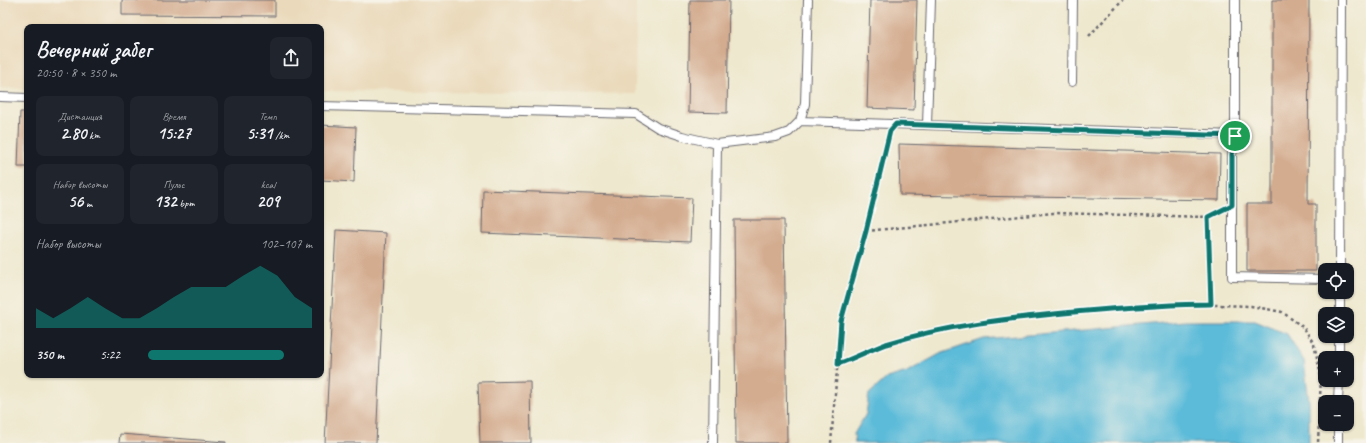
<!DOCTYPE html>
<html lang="ru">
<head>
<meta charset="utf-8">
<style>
  body { margin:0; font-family:Caveat,sans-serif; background:#20242c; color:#f1f3f6; height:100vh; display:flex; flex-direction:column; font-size:15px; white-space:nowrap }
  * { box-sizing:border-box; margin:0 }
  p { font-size:13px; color:#9ea1a6 }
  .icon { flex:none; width:22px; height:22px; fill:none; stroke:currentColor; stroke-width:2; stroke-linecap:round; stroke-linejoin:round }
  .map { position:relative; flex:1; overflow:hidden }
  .drawer { position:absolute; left:24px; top:24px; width:300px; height:354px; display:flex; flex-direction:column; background:#171b24; border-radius:8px; box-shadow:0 1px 3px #0004 }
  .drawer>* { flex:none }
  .buttons { position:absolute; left:1318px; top:263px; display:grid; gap:8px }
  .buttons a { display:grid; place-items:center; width:36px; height:36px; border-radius:8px; background:#171b24; box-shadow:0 1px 3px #0004; font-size:20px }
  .pin { position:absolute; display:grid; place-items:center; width:34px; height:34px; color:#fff; margin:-17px; border:2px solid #fff; border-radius:50%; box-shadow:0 1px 4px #0007 }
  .round { display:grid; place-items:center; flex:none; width:42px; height:42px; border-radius:8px; background:#20242c }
  .summary { display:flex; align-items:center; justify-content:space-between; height:68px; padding:0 12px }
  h1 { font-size:22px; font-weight:700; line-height:30px }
  .metrics { display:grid; grid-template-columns:repeat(3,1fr); gap:6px; height:68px; padding:4px 12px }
  .metrics div { display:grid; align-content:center; border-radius:8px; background:#20242c; text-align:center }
  .metrics b { font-size:17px; font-weight:700 }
  .metrics small { font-size:11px; font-weight:400 }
  .metrics p { font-size:11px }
  .chart { height:112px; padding:8px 12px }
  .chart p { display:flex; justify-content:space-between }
  .chart svg { width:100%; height:72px; margin-top:4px; fill:#0f766e; opacity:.7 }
  ul { padding:0 12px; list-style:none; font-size:13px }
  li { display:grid; grid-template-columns:64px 48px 1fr; align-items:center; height:30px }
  li i { height:10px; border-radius:5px; background:#0f766e }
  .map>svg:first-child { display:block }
  .built { fill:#ead9ba }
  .water { fill:#5bbbd9; stroke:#3e6e8a }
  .building { fill:#d3ab8e }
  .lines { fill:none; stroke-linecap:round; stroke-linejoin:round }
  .lane-casing { stroke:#69676e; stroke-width:10 }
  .path { stroke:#69676e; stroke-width:2.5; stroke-dasharray:3 3; stroke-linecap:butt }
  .lane { stroke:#fff; stroke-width:8 }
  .route-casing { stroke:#fff; stroke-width:8 }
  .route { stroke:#0f766e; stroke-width:5 }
</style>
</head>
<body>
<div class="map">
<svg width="1366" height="443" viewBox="0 0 1366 443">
  <rect width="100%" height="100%" fill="#f7f3e8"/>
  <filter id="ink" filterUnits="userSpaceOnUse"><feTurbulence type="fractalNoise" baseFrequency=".025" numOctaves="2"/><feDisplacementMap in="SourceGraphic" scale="8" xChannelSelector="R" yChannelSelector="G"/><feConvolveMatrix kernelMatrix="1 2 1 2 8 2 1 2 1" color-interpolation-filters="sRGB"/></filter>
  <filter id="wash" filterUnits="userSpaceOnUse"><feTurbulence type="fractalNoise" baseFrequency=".012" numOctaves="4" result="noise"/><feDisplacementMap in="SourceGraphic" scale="16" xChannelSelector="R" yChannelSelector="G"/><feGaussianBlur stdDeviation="0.9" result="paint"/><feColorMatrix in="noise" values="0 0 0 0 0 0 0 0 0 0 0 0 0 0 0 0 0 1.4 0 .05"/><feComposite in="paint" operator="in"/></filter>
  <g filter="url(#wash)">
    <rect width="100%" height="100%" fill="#eee8ce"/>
    <path class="built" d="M0,0H636L635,94L321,91V27H27V89L0,88Z"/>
    <path class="water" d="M1186,321H1255L1287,334L1304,361L1309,402V443H855L854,434L866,414L869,394L887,378L907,372L940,354L984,339Z"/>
    <g id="blocks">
      <path class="building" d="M122,0H275V16L122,15Z
        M690,0H729L727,113L688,112Z
        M870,0H917L914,110L867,108Z
        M1272,0H1309L1308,204H1316V271H1247V204H1272Z
        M20,112H27V167H18Z
        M321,125L356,127L354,182L321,180Z
        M899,144L1220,154L1219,200L900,195Z
        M483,190L692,198L690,242L482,233Z
        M734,220H784L787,443H736Z
        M336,230L386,233L376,443H325Z
        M530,381L531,443H480L478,382Z
        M120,434L226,442V443H119Z"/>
    </g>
  </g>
  <g filter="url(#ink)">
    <use href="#blocks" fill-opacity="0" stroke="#69676e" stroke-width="1"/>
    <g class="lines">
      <defs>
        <path id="lane" d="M1072,82L1073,0
          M0,97L27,98
          M321,106L636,114L658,128L682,136L717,144L775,137L789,132L800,121L805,104L808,0
          M800,121L1235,135V0
          M927,125L931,0
          M1235,135L1232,155V277L1325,279
          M1340,270L1341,0
          M1340,314V292
          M1339,358V336
          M1338,402L1339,380
          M713,443L717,144
          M1338,443V424"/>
      </defs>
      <use href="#lane" class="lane-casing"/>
      <path class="path" d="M1089,36L1123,0
        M1209,217L1211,304
        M866,231L1053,213L1209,217L1217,212
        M838,365L886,345L947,329L1031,316L1186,304L1251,306L1282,312L1304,328L1314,344L1321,376L1318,443
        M831,443L841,321L866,231L889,138"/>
      <use href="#lane" class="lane"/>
    </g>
  </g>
  <g class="lines" filter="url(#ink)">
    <defs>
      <path id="route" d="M896,124L1235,136L1232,155V205L1208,217L1211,304C1165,304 1120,308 1074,312C1012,318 946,325 886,344C870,350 854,358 838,364L841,321L866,231L890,131Z"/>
    </defs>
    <use href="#route" class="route-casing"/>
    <use href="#route" class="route"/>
  </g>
</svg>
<div class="buttons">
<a><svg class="icon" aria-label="locate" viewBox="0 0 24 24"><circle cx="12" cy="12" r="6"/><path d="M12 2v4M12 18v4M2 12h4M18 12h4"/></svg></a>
<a><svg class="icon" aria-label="layers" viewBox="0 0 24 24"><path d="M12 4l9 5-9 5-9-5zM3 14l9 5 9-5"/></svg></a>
<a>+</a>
<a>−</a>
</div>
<div class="pin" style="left:1235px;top:136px;background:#1e9e55"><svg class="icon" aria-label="arrive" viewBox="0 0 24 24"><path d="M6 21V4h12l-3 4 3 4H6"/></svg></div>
<section class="drawer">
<div class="summary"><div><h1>Вечерний забег</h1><p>20:50 · 8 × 350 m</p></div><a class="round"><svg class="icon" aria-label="share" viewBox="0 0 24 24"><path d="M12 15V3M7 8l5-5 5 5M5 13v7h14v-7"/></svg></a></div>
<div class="metrics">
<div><p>Дистанция</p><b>2.80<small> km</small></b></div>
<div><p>Время</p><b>15:27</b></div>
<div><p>Темп</p><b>5:31<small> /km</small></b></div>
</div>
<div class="metrics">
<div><p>Набор высоты</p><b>56<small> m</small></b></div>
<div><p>Пульс</p><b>132<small> bpm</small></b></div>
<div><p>kcal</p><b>209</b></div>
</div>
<div class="chart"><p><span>Набор высоты</span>102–107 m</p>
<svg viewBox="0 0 160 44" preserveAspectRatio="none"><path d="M0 44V32L10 38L20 32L30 25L40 32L50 38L60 38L70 32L80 25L90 19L100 19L110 19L120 12L130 6L140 12L150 25L160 32V44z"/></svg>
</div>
<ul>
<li><b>350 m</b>5:22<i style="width:83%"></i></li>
</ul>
</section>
</div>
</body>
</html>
